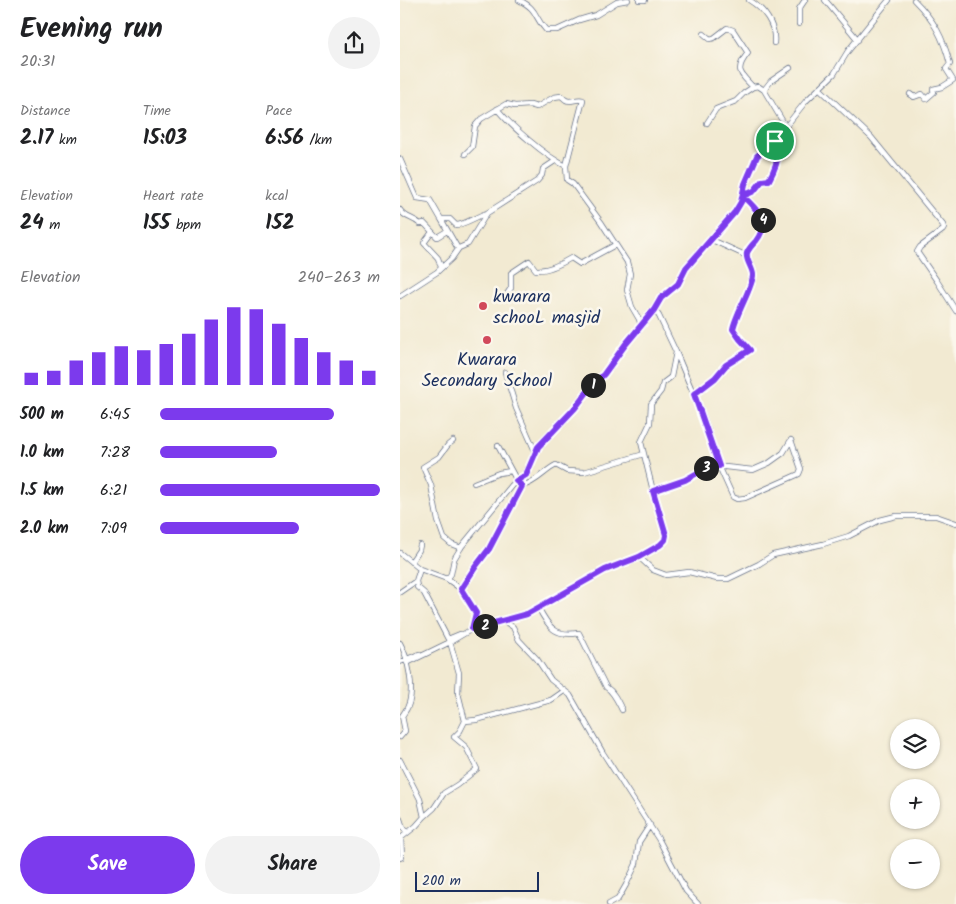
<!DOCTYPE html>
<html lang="en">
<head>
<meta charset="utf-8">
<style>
  body { margin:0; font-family:Kalam,sans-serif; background:#f2f2f2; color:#202124; height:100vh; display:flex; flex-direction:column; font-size:19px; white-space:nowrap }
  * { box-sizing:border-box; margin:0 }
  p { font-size:16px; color:#757577 }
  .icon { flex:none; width:28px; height:28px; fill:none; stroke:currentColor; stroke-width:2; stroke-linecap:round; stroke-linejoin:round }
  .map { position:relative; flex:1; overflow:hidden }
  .panel { display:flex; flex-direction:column; background:#fff; width:400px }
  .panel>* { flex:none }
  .fabs { position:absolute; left:490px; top:719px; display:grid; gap:10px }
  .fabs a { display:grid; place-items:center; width:50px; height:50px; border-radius:50%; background:#fff; box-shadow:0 1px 4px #0004; font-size:25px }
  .scale { position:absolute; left:15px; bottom:12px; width:124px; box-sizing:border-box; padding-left:5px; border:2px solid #1b2f5e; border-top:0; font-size:14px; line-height:18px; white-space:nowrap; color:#1b2f5e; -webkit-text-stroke:4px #fbf7ec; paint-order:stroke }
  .pin { position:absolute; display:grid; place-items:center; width:42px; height:42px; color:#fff; margin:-21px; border:2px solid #fff; border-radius:50%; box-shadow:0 1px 5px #0007 }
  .km { position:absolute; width:25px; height:25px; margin:-12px; border-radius:50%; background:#222; color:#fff; font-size:14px; line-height:25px; text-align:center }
  .round { display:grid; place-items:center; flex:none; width:52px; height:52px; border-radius:26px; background:#f2f2f2 }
  .head { display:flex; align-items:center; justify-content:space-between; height:85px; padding:0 20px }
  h1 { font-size:28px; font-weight:600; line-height:38px }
  .stats { display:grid; grid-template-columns:repeat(3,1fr); gap:8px; height:85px; padding:5px 20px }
  .stats div { display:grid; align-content:center }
  .stats b { font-size:21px; font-weight:600 }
  .stats small { font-size:14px; font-weight:400 }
  .stats p { font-size:14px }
  .chart { height:140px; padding:10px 20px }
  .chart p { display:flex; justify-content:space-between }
  .chart svg { width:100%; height:90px; margin-top:5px; stroke:#7c3aed; stroke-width:6 }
  .button { display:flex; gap:10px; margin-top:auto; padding:10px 20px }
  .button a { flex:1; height:58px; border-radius:30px; background:#7c3aed; color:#fff; font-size:20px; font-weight:600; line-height:58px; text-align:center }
  .button a+a { background:#f2f2f2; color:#202124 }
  ul { padding:0 20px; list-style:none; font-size:16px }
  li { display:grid; grid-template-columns:80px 60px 1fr; align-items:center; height:38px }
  li i { height:12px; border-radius:6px; background:#7c3aed }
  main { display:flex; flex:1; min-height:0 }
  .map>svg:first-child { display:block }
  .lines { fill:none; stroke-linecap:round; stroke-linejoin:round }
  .minor-casing { stroke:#667087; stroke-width:6 }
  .minor { stroke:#fff; stroke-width:4.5 }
  .route-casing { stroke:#fff; stroke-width:10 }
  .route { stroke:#7c3aed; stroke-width:6 }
  .poi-dot { fill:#d1495b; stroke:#fbf7ec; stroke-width:2 }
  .labels { text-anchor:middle; stroke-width:5; stroke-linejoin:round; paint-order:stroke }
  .poi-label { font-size:18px; fill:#1b2f5e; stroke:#fbf7ec; text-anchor:start }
</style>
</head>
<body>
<main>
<section class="panel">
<div class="head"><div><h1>Evening run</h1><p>20:31</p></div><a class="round"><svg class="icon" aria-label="share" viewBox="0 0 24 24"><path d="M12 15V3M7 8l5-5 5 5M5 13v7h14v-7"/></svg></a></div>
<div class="stats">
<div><p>Distance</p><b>2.17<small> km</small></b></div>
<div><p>Time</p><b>15:03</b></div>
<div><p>Pace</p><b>6:56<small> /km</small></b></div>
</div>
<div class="stats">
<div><p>Elevation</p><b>24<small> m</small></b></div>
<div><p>Heart rate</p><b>155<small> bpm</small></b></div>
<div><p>kcal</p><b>152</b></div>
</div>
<div class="chart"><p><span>Elevation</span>240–263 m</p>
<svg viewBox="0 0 160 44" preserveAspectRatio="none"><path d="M5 44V38M15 44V37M25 44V32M35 44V28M45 44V25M55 44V27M65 44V24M75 44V19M85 44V12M95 44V6M105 44V7M115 44V14M125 44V21M135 44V28M145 44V32M155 44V37"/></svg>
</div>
<ul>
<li><b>500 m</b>6:45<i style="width:79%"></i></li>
<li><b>1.0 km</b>7:28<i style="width:53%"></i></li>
<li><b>1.5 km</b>6:21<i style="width:100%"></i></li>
<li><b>2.0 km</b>7:09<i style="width:63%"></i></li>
</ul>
<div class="button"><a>Save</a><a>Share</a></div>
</section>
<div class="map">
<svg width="556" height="904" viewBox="0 0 556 904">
  <rect width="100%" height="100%" fill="#fbf7ec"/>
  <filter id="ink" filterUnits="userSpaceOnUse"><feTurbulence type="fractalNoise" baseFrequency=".02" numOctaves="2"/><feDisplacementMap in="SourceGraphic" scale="10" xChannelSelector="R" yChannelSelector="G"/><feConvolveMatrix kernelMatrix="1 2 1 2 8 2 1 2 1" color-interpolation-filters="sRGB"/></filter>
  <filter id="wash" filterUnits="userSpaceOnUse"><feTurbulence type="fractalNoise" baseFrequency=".0096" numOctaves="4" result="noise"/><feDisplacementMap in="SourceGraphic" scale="20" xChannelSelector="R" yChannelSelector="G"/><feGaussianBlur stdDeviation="1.12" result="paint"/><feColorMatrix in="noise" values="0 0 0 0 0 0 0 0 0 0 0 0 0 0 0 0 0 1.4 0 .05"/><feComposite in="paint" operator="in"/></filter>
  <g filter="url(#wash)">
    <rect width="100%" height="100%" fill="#f2ead2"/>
  </g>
  <g filter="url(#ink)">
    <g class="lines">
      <defs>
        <path id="minor" d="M119,0C139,10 133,16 146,30H157L179,20L196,15L217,2L228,0
          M239,0H245
          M349,0C364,9 376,25 374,43
          M425,0L458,40
          M399,24V9L405,0
          M304,34L310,39L314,38L327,28L333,30L348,53C335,69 339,73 353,87
          M419,88L471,137L543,225L544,228L543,230L520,247L517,252L537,281L556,311
          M510,94L514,97L522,94L526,99L534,92L533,89L542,87L553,80L546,69L550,64C543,37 534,20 514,0
          M97,109C112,127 145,156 166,166
          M307,123L316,109L336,101L344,93L353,87L358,86L364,90
          M386,127L364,90L371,81L390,68
          M65,154L72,147L75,126L81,119L106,104L115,106L130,105L137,107L154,97L161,96C163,97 164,99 166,100C170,103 177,98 183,100L166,166L167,180L173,184L201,222L227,262L230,274L227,290L232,307L239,319L241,326
          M0,159L17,198L30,200L41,219H50L56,225C64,225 77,216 87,213
          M0,210C6,219 13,217 20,224L24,223L37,237L47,231
          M41,219L57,247L59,248
          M32,232L24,243L38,258L41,267
          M312,240L347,256
          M107,294L111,288V273L129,261L136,270C148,271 161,264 171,258L180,264L215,245
          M0,296L37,272L52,258L59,248L68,244L87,213L137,181L142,175L143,169L155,161
          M255,310L259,316L276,352L304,419L319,466L333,497L337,499L345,498L399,474L401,469L391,440
          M105,372L116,408L135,451
          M294,394L315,378L326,365L350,350L340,339L333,329C336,314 353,286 353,275C353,268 345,260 347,253C349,248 353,244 356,241C372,220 358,211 343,196L354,191L362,181L369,180C375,169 382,152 375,141
          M53,441L48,445L39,457L23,467L31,485L38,521L44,538L51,544L61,548
          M98,446L117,481L122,486C136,483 144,471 156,465L167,471L184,472L244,454
          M74,483L99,473L111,471
          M253,491L285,480L308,467H325L353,470L369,463L383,453L391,440
          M0,553L20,569L47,579L61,589L76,613L72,629
          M239,557L253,570L266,575L289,572L317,579H328L359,564L373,555L423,544L449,536L480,520L496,516H536L556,523
          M11,562L19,550L20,545
          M47,579L51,574L54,559L62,546L112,485L125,476
          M16,581L17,587L24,593L48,639
          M61,589L76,566L89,549L100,530L122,486L135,451L138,447L175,408L188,391L204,374L225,345L255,310L261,298L278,284L286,267L335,211L341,202L345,184L357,156L372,144L406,101L434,74L448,51L489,0
          M0,592L16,581L20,569
          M138,607C149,628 155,637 179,633L206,687C214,692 218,702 222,710
          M104,621L113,627L119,640L137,659L151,680L170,695L203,753L259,840L286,891L298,904
          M0,643C8,657 15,690 8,706C7,709 4,713 2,716L5,731L0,737
          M47,643L50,642L48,639L60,634
          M0,662L19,654
          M7,663L50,642L72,629L127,614L205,570L239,557L260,545L265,540L266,535L253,491L241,442L250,423L251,404L261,391L263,383L271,377L276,352
          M65,721L76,720L151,700L164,691
          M0,760L20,799L24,817L16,826L1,838L2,857L0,858
          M24,817L34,808L44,793L57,785L77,769L66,747L54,737L60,731L65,721L58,693L59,673L50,642
          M0,819L2,825L7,833
          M209,904L218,899L226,885L236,864L239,842L250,825"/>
      </defs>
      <use href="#minor" class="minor-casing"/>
      <use href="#minor" class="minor"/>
    </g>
  </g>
  <g class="lines" filter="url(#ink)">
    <defs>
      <path id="route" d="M375,141L357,156L345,184L341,202L335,212L286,268L278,284L261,298L254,310L225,345L204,374L188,391L175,408L138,447L126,475L116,481L122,486L89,549L76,566L61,589L76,613L72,629L127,614L205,570L239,557L260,545L265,540L266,535L253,491L285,480L308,467L319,466L294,394L315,378L326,365L350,350L340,339L333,329C336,314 353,286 353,275C353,268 345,260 347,253C349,248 353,244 356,241C372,220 357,211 343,196L354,191L362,181L369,180C375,169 382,152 375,141"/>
    </defs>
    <use href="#route" class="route-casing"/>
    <use href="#route" class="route"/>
  </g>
  <g class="poi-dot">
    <circle cx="83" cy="306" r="5"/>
    <circle cx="87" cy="340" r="5"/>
  </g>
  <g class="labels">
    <g class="poi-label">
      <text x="93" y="302">kwarara<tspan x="93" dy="21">schooL masjid</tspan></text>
      <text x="87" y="365" text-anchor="middle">Kwarara<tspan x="87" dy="21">Secondary School</tspan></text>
    </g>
  </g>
</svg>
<div class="fabs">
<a><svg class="icon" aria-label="layers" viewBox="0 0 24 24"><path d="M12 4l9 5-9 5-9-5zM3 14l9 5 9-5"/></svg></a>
<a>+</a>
<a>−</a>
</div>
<div class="scale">200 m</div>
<div class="pin" style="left:375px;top:141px;background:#1e9e55"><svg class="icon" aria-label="arrive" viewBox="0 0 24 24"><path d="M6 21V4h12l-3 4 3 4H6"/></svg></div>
<b class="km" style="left:193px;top:385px">1</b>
<b class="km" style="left:85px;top:626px">2</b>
<b class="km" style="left:306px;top:468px">3</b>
<b class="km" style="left:363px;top:220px">4</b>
</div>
</main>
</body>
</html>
